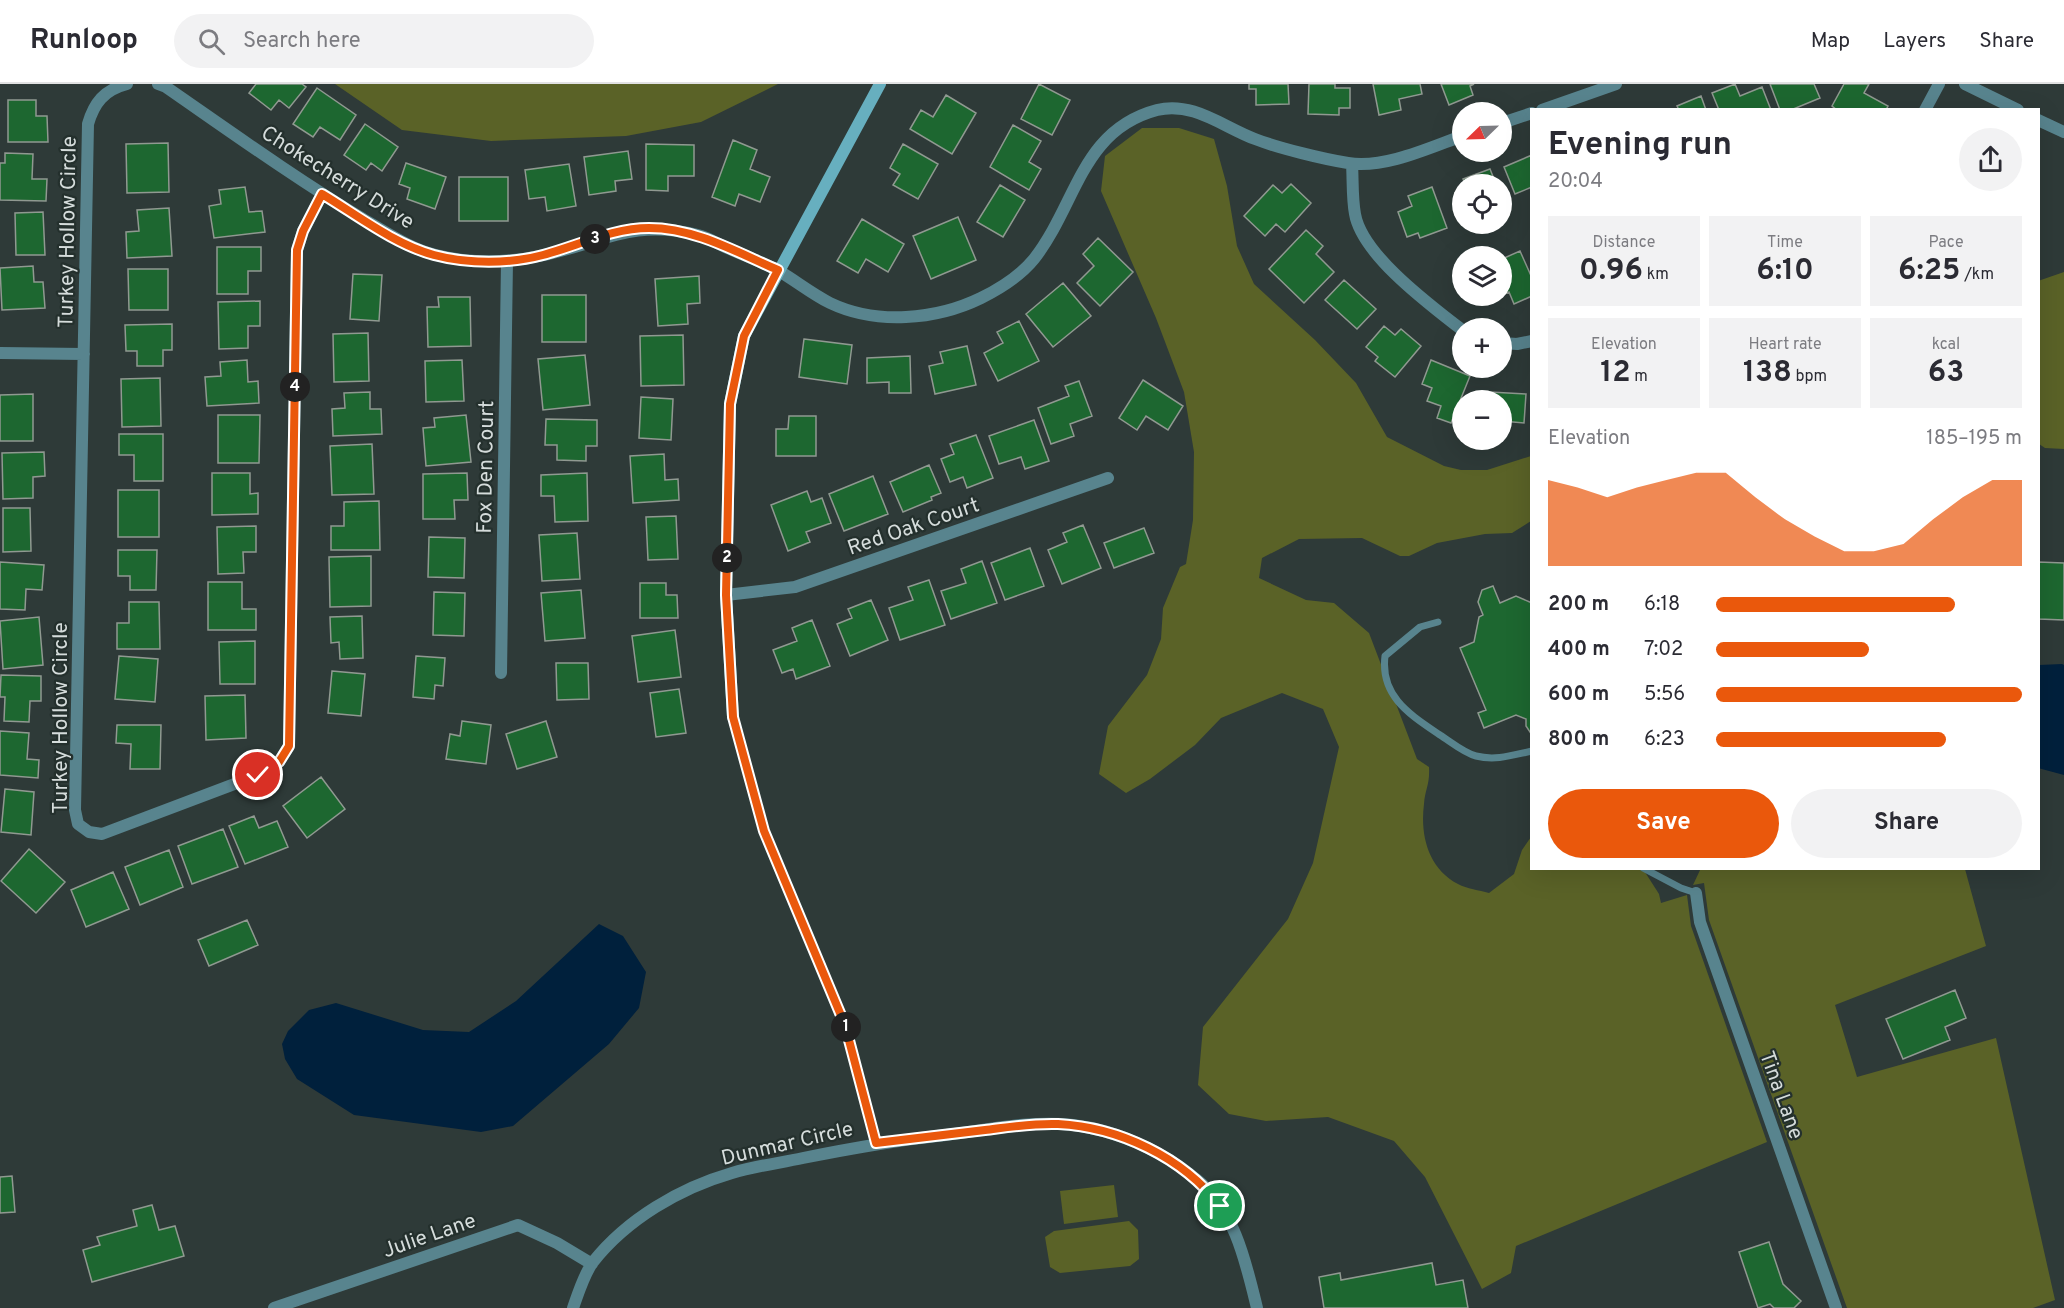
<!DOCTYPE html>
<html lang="en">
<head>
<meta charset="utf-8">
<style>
  body { margin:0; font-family:Overpass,sans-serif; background:#f2f2f3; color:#2b2b33; height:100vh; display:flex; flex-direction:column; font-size:22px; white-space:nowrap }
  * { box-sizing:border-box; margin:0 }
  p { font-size:20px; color:#7c7c81 }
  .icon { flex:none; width:33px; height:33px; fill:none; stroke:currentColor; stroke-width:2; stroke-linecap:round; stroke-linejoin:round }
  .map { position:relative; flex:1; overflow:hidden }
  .sheet { position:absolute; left:1530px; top:24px; width:510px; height:762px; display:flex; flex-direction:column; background:#fff; border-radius:0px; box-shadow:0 6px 24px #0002 }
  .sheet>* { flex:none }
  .needle { width:39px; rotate:247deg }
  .controls { position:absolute; left:1452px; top:18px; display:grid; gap:12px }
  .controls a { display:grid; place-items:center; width:60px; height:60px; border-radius:50%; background:#fff; box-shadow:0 6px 24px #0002; font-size:30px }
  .pin { position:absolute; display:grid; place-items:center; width:51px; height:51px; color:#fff; margin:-26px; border:3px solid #fff; border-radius:50%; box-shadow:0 2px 6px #0007 }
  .km { position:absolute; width:30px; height:30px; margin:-15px; border-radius:50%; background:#222; color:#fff; font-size:16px; line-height:30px; text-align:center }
  .round { display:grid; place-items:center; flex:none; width:63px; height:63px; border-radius:32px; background:#f2f2f3 }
  .head { display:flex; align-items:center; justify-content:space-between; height:102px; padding:0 18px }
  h1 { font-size:33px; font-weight:700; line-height:45px }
  .metrics { display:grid; grid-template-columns:repeat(3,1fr); gap:9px; height:102px; padding:6px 18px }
  .metrics div { display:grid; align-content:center; border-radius:0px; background:#f2f2f3; text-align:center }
  .metrics b { font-size:30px; font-weight:700 }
  .metrics small { font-size:16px; font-weight:400 }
  .metrics p { font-size:16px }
  .chart { height:168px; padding:12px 18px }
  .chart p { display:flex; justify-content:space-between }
  .chart svg { width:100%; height:108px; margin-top:6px; fill:#ea580c; opacity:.7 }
  .cta { display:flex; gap:12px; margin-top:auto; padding:12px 18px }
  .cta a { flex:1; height:69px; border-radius:36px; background:#ea580c; color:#fff; font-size:24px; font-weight:700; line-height:69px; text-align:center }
  .cta a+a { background:#f2f2f3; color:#2b2b33 }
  ul { padding:0 18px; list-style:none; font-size:20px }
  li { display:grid; grid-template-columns:96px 72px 1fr; align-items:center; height:45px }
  li i { height:15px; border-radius:8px; background:#ea580c }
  header { display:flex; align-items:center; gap:36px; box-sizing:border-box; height:84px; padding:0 30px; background:#fff; border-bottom:2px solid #e1e1e2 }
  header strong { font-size:28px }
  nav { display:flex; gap:33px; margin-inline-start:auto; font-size:21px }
  .search { width:420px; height:54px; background:#f2f2f3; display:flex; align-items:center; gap:15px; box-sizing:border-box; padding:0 21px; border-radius:33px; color:#7c7c81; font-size:22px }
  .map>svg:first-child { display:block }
  .green { fill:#5a6227 }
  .water { fill:#00203c }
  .building { fill:#1d6730; stroke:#909991; stroke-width:1.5 }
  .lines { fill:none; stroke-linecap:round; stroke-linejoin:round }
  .path { stroke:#7e8886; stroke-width:3; stroke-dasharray:4.5 4.5; stroke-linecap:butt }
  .lane { stroke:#58848e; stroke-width:7 }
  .street { stroke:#58848e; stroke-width:12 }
  .secondary { stroke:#67afbf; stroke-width:12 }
  .route-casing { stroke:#fff; stroke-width:12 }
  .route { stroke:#ea580c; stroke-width:8 }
  .labels { text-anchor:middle; stroke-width:4.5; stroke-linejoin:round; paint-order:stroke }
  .street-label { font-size:21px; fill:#d5dcdb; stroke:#24302d }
</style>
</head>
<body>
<header>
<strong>Runloop</strong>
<div class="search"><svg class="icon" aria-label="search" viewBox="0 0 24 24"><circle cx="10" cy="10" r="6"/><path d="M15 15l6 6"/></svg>Search here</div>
<nav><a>Map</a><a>Layers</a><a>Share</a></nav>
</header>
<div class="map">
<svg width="2064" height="1224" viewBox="0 0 2064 1224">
  <rect width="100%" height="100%" fill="#2e3a38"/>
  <path class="green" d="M335,0H778L701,38L626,52L491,57L402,46Z
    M1142,44H1179L1214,55L1227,102L1237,162L1254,200L1315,256L1356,299L1387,353L1444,382L1461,386H1487L1531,372V437L1512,449L1485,450L1437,459L1409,472H1400L1362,454L1299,455L1262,474L1259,494L1306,516L1334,519L1369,549L1417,675L1429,683C1430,701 1425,705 1424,720C1420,751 1428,784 1458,800C1467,805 1479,806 1489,809L1514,790L1522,766L1531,753L1532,784L1643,785L1659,810L1661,819L1687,811L1691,842L1767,1058L1516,1162L1511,1189L1482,1205L1425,1093L1394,1057L1328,1033L1266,1037L1229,1030L1198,1001L1203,943L1288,835L1313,779L1339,663L1323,625L1282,609L1221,634L1195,661L1150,695L1126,709L1099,690L1108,642L1147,591L1161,555L1163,524L1180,483L1186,480L1193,436L1194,368L1184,308L1156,234L1101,107L1105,72Z
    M2064,188V365L2045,364L2039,360L2038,197Z
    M1701,784L1965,785L1986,862L1835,921L1857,993L1996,954L2055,1216L2033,1224H1847L1709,836L1704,799L1693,801Z
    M1114,1101L1118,1133L1064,1140L1060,1107Z
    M1129,1137L1138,1146L1139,1175L1130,1182L1060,1189L1050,1183L1045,1153L1054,1147Z"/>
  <path class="water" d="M2062,580L2064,581V691L2038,684L2039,581Z
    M599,840L623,852L646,888L639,924L609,960L513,1042L481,1048L354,1031L297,995L285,975L282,960L288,947L309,926L336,919L423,946L469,948L516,917Z"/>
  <path class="building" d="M256,0H302L306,3L289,24L279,16L271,26L249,9Z
    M1039,0L1070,16L1052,51L1021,35Z
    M1249,0H1288L1289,20L1256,21V5H1249Z
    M1309,0H1335V4H1350V24H1339V31L1308,30Z
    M1373,0H1420L1422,10L1399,15L1401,26L1379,31Z
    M1441,0H1474L1470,2L1473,11L1449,21Z
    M1735,0L1740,12L1762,3L1771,26H1719L1712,9Z
    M1770,0H1814L1820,14L1791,26H1780Z
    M1844,0H1869L1864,9L1888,22L1886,26H1837L1832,22Z
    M317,4L356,31L340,56L320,43L313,53L293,40Z
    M946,11L976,29L952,70L910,45L921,26L933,33Z
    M1701,12L1706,26H1679L1677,22Z
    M8,16H36V32H47L48,58H8Z
    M365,40L398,63L382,87L371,79L366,86L344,71Z
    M1013,41L1041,57L1029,78L1041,85L1029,106L990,83Z
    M733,56L757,66L750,85L770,93L760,118L739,110L735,122L712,113Z
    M168,59L169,108L127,109L126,60Z
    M646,60L694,61V92H668V107L646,106Z
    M903,60L938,80L918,115L893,101L900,90L890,84Z
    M628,67L632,95L615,97L616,107L589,111L584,73Z
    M5,69L33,70L32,95H47L46,117L0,116V79H5Z
    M1532,71V103L1515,110L1504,83Z
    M406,79L446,93L435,125L407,115L410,104L399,100Z
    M569,80L576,122L547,127L545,113L529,115L525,86Z
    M1490,85L1496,100H1465L1463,95Z
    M459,93H508V137H459Z
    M1291,100L1311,119L1285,148L1276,140L1265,152L1244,132L1273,101L1282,109Z
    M1000,101L1025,116L1003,153L977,138Z
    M245,103L249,128L262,127L265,148L214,154L209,122L221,120L219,106Z
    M1432,103L1447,144L1420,154L1418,149L1407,153L1398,128L1412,122L1408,112Z
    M1462,106V130L1455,109Z
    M169,124L172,172L127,174L126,148L139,147L137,126Z
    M43,128L45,171H16L15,129Z
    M958,133L976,176L931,195L913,152Z
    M862,135L904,160L888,188L866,175L858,189L837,177Z
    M1306,146L1323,162L1316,170L1334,188L1304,219L1269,185Z
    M1098,154L1133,188L1100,222L1077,199L1094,182L1083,170Z
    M217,163H261V187H248V210H217Z
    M1520,167L1532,194V212L1514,220L1509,208L1502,211V175Z
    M33,182L34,198H43L45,224L2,226L0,184Z
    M128,185H168V226H129Z
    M353,190L382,191L379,237L350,235Z
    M699,192L700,219L687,220L688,240L658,242L655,195Z
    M1344,196L1376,225L1357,245L1325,216Z
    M1063,199L1091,232L1053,263L1026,230Z
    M542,211H586V258H542Z
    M438,213H470L471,262L428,263L427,223H439Z
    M260,217V242H248V264L219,265L218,218Z
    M1019,237L1039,277L998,297L984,269L1003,259L997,248Z
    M172,240V266H163V282H137V267H126L125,241Z
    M1384,242L1395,251L1401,245L1421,262L1395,293L1375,277L1378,273L1366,263Z
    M368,249L369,297L334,298L333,250Z
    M683,251L684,301L641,302L640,252Z
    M804,255L852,261L847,300L799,293Z
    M967,262L976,301L935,310L929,282L943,279L940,268Z
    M585,271L590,321L543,326L538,275Z
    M910,272L911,309H889V298L867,299V274Z
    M247,276L248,298L258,297L259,319L207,322L205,293L221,292L220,278Z
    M462,276L464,317L426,318L425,277Z
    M1431,276L1470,292L1451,339L1437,334L1441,322L1427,317L1432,304L1422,300Z
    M160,294L161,342L122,343L121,295Z
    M1143,296L1183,322L1168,346L1146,332L1137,346L1119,334Z
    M1079,297L1092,332L1070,340L1074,352L1051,360L1038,324L1069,312L1065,302Z
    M370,308V325H381L382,350L333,352L332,325L345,324L344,309Z
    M1490,308L1526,310L1524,339L1502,337V316H1489Z
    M33,310V357H0V311Z
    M641,313L673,315L671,356L639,354Z
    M218,331H260L259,379H218Z
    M466,331L471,378L426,382L423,344L435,343L434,334Z
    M789,332H816V372H776V345H788Z
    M546,335L597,336V362H586V377L557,376V361H545Z
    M1034,336L1049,377L1025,385L1021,373L999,380L989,352Z
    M119,350H163V397H134V371H119Z
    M976,351L993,394L967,404L963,393L950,398L941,375L954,370L950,360Z
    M372,360L374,410L332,411L330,362Z
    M44,368L45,392L33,393V414L3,415L2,369Z
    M664,370L665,396L678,395L679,416L633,419L630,372Z
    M929,381L941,409L931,413L932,416L903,428L890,398Z
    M212,389H250V410L258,409V430L212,431Z
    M467,389L468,416H454L455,435H423V390Z
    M587,389L588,437L555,438L554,412H541V391Z
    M873,392L888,430L844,447L829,410Z
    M118,406H159V453H118Z
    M807,407L811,418L822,414L831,439L806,448L810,458L788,467L771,421Z
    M379,417L380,466H331V442H344V418Z
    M3,424H30L31,467L3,468Z
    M676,432L678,475L648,476L646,433Z
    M1083,441L1101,484L1062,500L1048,466L1067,458L1063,449Z
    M256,442V468H243L244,489L218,490L217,443Z
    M1144,444L1154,469L1114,484L1104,459Z
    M577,449L580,495L542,497L539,451Z
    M429,453L465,454L464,494L428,493Z
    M1030,464L1044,502L1005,516L991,479Z
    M118,466H157L156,506H130V492H118Z
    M371,472V522L330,523L329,473Z
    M982,477L997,519L951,535L941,507L966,499L961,485Z
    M0,478L44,481L42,506L26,505L25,526L0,525Z
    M2038,478L2064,479V536L2039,535Z
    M929,496L945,541L900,556L889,524L913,516L908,503Z
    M208,498H242V525H256V546H208Z
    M640,499H666V511H677L678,534H640Z
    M1493,502L1500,519L1516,512L1532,519V651L1526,642V635L1516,631L1484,644L1478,629L1486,626L1460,564L1474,558L1479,533L1483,531L1478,518L1482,506Z
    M581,506L585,554L545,557L541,509Z
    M434,508L465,509L464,552L433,551Z
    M871,516L888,556L850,572L837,540L852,534L848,525Z
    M129,518H159L160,565H117V539H129Z
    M362,532L363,574L340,575L339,558L331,559L330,533Z
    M39,533L43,581L3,585L0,537Z
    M812,536L830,582L796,595L793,585L782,589L773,566L797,557L792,544Z
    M675,546L681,593L638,598L632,552Z
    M255,557V600H220L219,558Z
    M119,572L158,575L155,618L115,615Z
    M416,572L445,574L443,602L435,601L434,615L413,613Z
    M556,579H588L589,615L557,616Z
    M332,587L365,590L361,632L328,629Z
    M1,591L41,592V617H30L29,638L4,637L5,613H0Z
    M679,605L686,649L656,653L650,609Z
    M245,611L246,654L206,656L205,612Z
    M462,637L491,641L486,680L446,675L450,650L460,652Z
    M546,637L557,673L517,685L506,650Z
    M117,641H161L160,685H130L131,660L116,659Z
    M0,647L29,649L27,675L39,676L38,694L0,691Z
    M321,693L345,725L307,754L283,722Z
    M5,705L34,708L31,751L1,748Z
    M254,732L259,744L277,737L288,763L245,780L229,742Z
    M223,745L238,783L192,800L178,762Z
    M29,765L65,798L36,829L1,797Z
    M169,766L183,803L140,821L125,783Z
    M113,788L129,825L86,843L71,806Z
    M247,836L258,861L209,882L198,856Z
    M1955,906L1966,934L1945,943L1950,956L1903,975L1886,935Z
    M12,1092L15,1128L0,1129V1093Z
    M152,1121L159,1146L175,1142L184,1172L92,1198L83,1166L100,1161L97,1153L137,1142L133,1126Z
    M1769,1158L1783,1200L1801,1217L1794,1224H1774L1770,1220L1758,1224L1739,1168Z
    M1432,1179L1436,1201L1463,1196L1468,1224H1324L1319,1193L1340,1189L1341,1196Z"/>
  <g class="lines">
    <path class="path" d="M736,647L764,747L845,941L873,1048"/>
    <path class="lane" d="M1438,538L1420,543L1385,572C1380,613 1411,631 1440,651C1451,658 1464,669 1476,672C1496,677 1513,671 1532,667
      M1643,784L1681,804L1696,809"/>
    <path class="street" d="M127,0C104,6 94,19 88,40L75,726L78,740L89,748L102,750L258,691L279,678L289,662L297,166L303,147L322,110
      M158,0L166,3C231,48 295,94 363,135C386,148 410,165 436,171C469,179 506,179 539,172C600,160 631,134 698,151C707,153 717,159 725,163C743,171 762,178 779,187C796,197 812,210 830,219C876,241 936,236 981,214C999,205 1021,191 1034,175C1077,120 1081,46 1157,26C1193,17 1223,43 1255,55C1278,64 1323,75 1348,79C1384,85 1429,64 1462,52
      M1965,0L2018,26
      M1542,26L1616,0
      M1925,26L1939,0
      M2038,36L2064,48
      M1502,39L1532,29
      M1352,80C1353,96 1352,114 1355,130C1362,171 1430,221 1462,246
      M1502,259L1517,260L1532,257
      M0,269L84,270
      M726,511L795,503L1108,394
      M501,589L507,177
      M1696,809L1700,838L1836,1224
      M274,1224L518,1141L557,1159L592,1180
      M573,1224C578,1210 584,1190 593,1178C627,1135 680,1104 732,1089C755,1082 780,1079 803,1074C848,1065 892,1057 937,1052C982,1047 1028,1036 1073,1041C1116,1046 1163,1067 1196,1095C1235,1126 1246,1179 1257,1224"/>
    <path class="secondary" d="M733,633L726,511L730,320L744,252L880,0"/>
  </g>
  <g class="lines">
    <defs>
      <path id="route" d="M258,691L279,678L289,662L297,166L303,147L322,110C357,131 394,160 434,171C468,180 510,180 543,171C577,162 613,144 649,144C695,144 736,168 778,186L744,252L730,320L726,511L733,633L764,747L845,941L876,1059C912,1055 949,1050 985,1046C1009,1043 1033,1039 1058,1040C1118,1043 1183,1073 1220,1122"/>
    </defs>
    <use href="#route" class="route-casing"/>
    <use href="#route" class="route"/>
  </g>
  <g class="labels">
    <g class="street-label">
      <text transform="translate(338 93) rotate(32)" y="7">Chokecherry Drive</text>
      <text transform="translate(67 148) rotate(-89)" y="7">Turkey Hollow Circle</text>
      <text transform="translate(485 383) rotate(-89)" y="7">Fox Den Court</text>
      <text transform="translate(913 442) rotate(-19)" y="7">Red Oak Court</text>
      <text transform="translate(60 634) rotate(-90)" y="7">Turkey Hollow Circle</text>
      <text transform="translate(1782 1011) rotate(70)" y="7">Tina Lane</text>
      <text transform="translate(787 1059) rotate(-13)" y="7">Dunmar Circle</text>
      <text transform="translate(429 1151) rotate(-19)" y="7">Julie Lane</text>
    </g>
  </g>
</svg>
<div class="controls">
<a><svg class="needle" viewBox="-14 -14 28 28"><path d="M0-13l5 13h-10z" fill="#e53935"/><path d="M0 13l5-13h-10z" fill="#7c7c81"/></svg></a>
<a><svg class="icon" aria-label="locate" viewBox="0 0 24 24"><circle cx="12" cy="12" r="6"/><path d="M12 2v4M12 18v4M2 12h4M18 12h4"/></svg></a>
<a><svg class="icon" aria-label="layers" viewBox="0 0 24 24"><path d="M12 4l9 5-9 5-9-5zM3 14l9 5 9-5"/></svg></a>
<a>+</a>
<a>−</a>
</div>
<div class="pin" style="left:1220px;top:1122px;background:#1e9e55"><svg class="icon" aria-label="arrive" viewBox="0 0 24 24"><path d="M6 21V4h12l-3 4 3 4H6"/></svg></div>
<div class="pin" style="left:258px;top:691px;background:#d93025"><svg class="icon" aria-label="check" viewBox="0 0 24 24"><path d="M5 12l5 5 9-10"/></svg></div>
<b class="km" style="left:846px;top:943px">1</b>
<b class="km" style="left:727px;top:474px">2</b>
<b class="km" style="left:595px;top:155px">3</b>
<b class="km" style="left:295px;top:303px">4</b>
<section class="sheet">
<div class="head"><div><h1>Evening run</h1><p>20:04</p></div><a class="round"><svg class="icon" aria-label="share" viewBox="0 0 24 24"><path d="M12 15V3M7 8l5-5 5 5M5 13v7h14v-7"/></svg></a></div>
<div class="metrics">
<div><p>Distance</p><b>0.96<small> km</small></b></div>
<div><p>Time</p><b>6:10</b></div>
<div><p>Pace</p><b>6:25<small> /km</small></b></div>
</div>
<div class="metrics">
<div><p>Elevation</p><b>12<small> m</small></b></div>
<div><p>Heart rate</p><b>138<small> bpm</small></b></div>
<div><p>kcal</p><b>63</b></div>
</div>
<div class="chart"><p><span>Elevation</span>185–195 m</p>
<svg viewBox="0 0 160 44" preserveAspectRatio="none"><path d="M0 44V9L10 12L20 16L30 12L40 9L50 6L60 6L70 16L80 25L90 32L100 38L110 38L120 35L130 25L140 16L150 9L160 9V44z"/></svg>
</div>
<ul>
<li><b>200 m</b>6:18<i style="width:78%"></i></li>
<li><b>400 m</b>7:02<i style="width:50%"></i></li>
<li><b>600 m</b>5:56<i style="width:100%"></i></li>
<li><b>800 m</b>6:23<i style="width:75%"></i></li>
</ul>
<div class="cta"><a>Save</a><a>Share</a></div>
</section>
</div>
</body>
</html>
